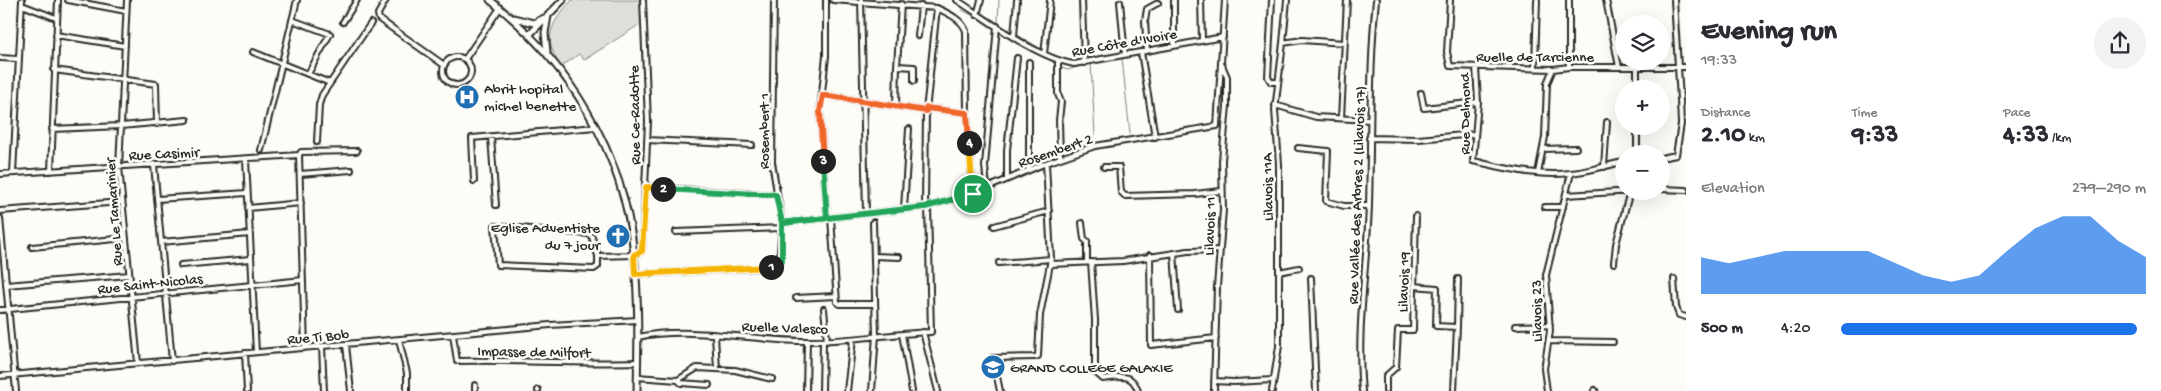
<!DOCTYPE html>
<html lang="en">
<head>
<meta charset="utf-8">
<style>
  body { margin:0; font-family:"Gochi Hand",sans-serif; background:#f2f2f3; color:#2b2b33; height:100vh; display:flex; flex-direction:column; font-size:19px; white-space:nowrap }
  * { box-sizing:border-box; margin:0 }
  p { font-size:16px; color:#7c7c81 }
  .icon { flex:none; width:28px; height:28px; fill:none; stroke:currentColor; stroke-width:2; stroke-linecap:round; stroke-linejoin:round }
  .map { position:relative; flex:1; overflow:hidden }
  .sheet { display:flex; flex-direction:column; background:#fff; width:475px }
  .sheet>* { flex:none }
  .tools { position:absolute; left:1615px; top:15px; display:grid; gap:10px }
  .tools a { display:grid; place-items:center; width:55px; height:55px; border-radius:50%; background:#fff; box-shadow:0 5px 20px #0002; font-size:25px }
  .pin { position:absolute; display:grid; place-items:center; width:42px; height:42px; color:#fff; margin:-21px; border:2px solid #fff; border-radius:50%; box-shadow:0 1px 5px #0007 }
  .km { position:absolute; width:25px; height:25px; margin:-12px; border-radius:50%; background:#222; color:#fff; font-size:14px; line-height:25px; text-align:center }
  .round { display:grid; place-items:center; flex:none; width:52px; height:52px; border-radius:26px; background:#f2f2f3 }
  .head { display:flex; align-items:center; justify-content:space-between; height:85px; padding:0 15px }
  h1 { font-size:28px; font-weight:700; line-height:38px }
  .metrics { display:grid; grid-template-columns:repeat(3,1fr); gap:8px; height:85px; padding:5px 15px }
  .metrics div { display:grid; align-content:center }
  .metrics b { font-size:25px; font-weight:700 }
  .metrics small { font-size:14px; font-weight:400 }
  .metrics p { font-size:14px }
  .chart { height:140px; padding:10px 15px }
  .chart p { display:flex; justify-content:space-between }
  .chart svg { width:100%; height:90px; margin-top:5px; fill:#1a73e8; opacity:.7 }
  ul { padding:0 15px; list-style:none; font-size:16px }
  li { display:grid; grid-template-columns:80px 60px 1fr; align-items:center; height:38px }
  li i { height:12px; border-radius:6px; background:#1a73e8 }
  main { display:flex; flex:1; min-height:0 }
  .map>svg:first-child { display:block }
  .green { fill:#dfdeda; stroke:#858482 }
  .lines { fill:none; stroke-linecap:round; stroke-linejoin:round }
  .stream { stroke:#7e7d7b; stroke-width:1 }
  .minor-casing { stroke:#2b2b2b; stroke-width:8 }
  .major-casing { stroke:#2b2b2b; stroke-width:9 }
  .minor { stroke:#fdfcf7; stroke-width:4 }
  .major { stroke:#fdfcf7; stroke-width:5 }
  .split-1-casing { stroke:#fff; stroke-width:10 }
  .split-2-casing { stroke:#fff; stroke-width:10 }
  .split-3-casing { stroke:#fff; stroke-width:10 }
  .split-4-casing { stroke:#fff; stroke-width:10 }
  .split-5-casing { stroke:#fff; stroke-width:10 }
  .split-1 { stroke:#22a559; stroke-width:6 }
  .split-2 { stroke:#f5b400; stroke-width:6 }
  .split-3 { stroke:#22a559; stroke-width:6 }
  .split-4 { stroke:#f0652b; stroke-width:6 }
  .split-5 { stroke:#f5b400; stroke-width:6 }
  .labels { text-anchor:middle; stroke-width:5; stroke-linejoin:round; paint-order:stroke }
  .street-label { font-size:15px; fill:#2b2b2b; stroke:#fdfcf7 }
  .poi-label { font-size:15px; fill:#2b2b2b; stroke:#fdfcf7; text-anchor:start }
</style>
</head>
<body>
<main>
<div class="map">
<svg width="1686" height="391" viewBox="0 0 1686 391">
  <rect width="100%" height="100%" fill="#fdfcf7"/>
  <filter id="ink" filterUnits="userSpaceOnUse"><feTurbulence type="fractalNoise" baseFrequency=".02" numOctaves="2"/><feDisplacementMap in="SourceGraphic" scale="10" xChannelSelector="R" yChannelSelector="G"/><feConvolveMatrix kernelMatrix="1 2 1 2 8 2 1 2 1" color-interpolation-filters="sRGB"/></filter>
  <g filter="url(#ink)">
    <path class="green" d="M572,0H640L642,23L584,60L579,54L561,67C542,38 550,24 572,0Z"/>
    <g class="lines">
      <path class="stream" d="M961,0L977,10
        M962,10L986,22
        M980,12L1013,32
        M998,22L999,0
        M1016,34L1043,50
        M1030,49L1045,56L1056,65
        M1122,58L1130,134
        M1091,64L1095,135
        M1060,67L1067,70L1091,63L1197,44"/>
      <defs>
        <path id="minor" d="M68,0L126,11
          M127,0L119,167L138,363
          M386,0L378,14L379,19L444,65
          M826,0V56L820,111L827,218
          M833,0L937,8C947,13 962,19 966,31L967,113L973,194
          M861,0L866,213
          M957,0C989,21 1037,58 1074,64L1223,37
          M1082,0L1084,63
          M1174,0V45
          M1201,0L1202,40
          M1272,0L1268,77L1271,82H1277
          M1450,0L1447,52L1450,66L1553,69L1569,67H1686
          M1569,0V67
          M1606,0L1619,67
          M1120,2L1125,55
          M901,4L897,66L914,67V81
          M22,5L56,18
          M977,15L981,0
          M292,20L330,34L308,74
          M343,22L357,0
          M56,35L125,46
          M918,36L921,6
          M1014,36L1017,0
          M1283,43L1287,0
          M1147,51L1145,21L1147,9L1158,3
          M253,52L330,83
          M1141,52L1155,137
          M1044,54L1050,0
          M443 71a14 14 0 1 1 28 0a14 14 0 1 1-28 0Z
          M0,58L18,59
          M465,59L500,8
          M1058,61V94L1061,102L1059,120L1060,158
          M1029,62V170
          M1476,67L1478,102L1473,161C1505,168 1538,177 1570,173C1588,172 1606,165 1624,162
          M1535,68L1537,0
          M54,70L156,84L157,124
          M1637,89V66
          M1421,93L1424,108L1478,102
          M823,95L926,111
          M1275,105L1316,117L1370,120
          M896,106L897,66
          M926,108L967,113
          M1341,118L1347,0
          M52,129L121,126L187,120
          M491,137L496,205
          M1369,138L1418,139L1475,134
          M647,140L752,145
          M317,142L319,105L322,95L371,23
          M1298,148L1328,151L1326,201L1344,206H1369
          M1543,149L1576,148
          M261,150L297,0
          M1637,154V126
          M299,155L305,348
          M1661,158L1676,155L1681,124L1680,100L1674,0
          M246,160L256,352
          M154,165L172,361
          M1104,167H1119L1121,192L1125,196L1195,194L1221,191
          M1604,167L1607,122
          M51,171L58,0
          M13,173L22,0
          M1538,173L1545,137L1547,83L1553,69
          M0,174L299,155L301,152L357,151
          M300,174L351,170
          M1007,179V150L1017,58
          M474,181L472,138L596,127
          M646,187L776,195
          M987,188L985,166L997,26
          M1661,189L1686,190
          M1566,195L1634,191
          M157,199L247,193
          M925,207L926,111L937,8
          M1545,207H1563
          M248,208L301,203
          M904,209L909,129
          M0,211L122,202
          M0,218L16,391
          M831,218L837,302L840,304H875
          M782,223L925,207L973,194L1046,163L1095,146L1217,126L1225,0
          M1082,223L1084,239L1087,241V262
          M994,226L1049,211
          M676,232L782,228
          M161,242L250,234
          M32,247L126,238
          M1174,253L1178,310
          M1150,255L1151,345L1216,338
          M598,256V266L594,269L498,265L495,226L589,234L592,237L598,256L634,255L642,251L648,122L643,0
          M874,256L899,257
          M1091,262L1095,320V372L1103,379C1121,377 1132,372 1138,391
          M999,263L1051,259
          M1614,263L1616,244L1630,191
          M1051,264L1123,261L1188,251L1219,250
          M181,265L251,259
          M1279,272L1299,268
          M635,274L779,267L782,223L772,162L774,0
          M1311,278L1316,391
          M1674,279L1676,307L1679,315L1686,317
          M6,285L129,275
          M1414,286L1437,288L1436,326L1457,327L1454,391
          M796,298L836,296
          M824,309L827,341
          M0,310L303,280
          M1515,326L1550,325
          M1457,327L1458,279
          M923,332L938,391
          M902,334L912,391
          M453,335L457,361C517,360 577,364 638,362
          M715,336L717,369
          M638,337C687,326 751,340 801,341C845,342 887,334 931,332L928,206
          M399,340L407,373V391
          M1549,341L1613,342
          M346,345L351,391
          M322,347L324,391
          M245,353L247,391
          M0,376L550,325L638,320
          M637,377L678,380L697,368L735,370L772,379
          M678,380L681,383L709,385
          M1214,381L1234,382L1273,380
          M475,391V385
          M538,391V390
          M806,391L807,341
          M822,391L823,341
          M847,391L853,339
          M872,391L876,335L873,222
          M1000,391L993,358L1035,357L1038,356L1040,315L1051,259L1046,163
          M1214,391L1217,287L1223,210L1222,160L1227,106V77L1222,65
          M1272,391L1279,346V164L1275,110L1283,43L1302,40L1344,43
          M1362,391C1356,330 1367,266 1369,205C1371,137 1369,68 1376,0
          M1386,391V376L1396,367L1398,330H1413L1416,216
          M1547,391L1544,369L1550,331L1546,275L1571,173
          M1594,391L1595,390"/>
        <path id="major" d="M490,0C569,62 624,153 634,254C639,300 638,345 637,391
          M514,18L534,23L544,18
          M530,34L563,0
          M547,52L545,33L548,16"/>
      </defs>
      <use href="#minor" class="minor-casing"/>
      <use href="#major" class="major-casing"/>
      <use href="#minor" class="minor"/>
      <use href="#major" class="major"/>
    </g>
  </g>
  <g class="lines" filter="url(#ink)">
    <defs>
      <path id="split-1" d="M771,267H779L782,260V223L925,207L973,194"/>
      <path id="split-2" d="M663,189L646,187L642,251L634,255L635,274L771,267"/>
      <path id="split-3" d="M663,189L776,195L782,223L827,218L823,161"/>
      <path id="split-4" d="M823,161L820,111L823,95L926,111V108L967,113L969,143"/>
      <path id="split-5" d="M969,143L973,194"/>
    </defs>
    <use href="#split-1" class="split-1-casing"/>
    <use href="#split-2" class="split-2-casing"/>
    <use href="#split-3" class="split-3-casing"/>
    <use href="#split-4" class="split-4-casing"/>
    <use href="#split-5" class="split-5-casing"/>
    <use href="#split-1" class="split-1"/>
    <use href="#split-2" class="split-2"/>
    <use href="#split-3" class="split-3"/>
    <use href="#split-4" class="split-4"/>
    <use href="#split-5" class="split-5"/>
  </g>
  <defs>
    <symbol id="hospital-disc" viewBox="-11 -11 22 22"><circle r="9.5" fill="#1f6fb2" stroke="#fdfcf7"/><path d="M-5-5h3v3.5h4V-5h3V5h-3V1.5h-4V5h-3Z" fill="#fff"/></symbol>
    <symbol id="church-disc" viewBox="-11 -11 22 22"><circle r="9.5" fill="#1f6fb2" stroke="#fdfcf7"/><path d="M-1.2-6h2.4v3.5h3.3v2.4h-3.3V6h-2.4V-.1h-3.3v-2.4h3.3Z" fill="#fff"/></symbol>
    <symbol id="university-disc" viewBox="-11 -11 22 22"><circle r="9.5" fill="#1f6fb2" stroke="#fdfcf7"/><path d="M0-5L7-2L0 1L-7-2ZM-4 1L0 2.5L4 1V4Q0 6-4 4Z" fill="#fff"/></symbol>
  </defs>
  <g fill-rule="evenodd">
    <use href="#hospital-disc" x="453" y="83" width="28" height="28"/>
    <use href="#church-disc" x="604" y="222" width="28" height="28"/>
    <use href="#university-disc" x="979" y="353" width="28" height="28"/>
  </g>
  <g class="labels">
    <g class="street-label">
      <text transform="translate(1124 42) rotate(-10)" y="5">Rue Côte d'Ivoire</text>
      <text x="1535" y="61">Ruelle de Tarcienne</text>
      <text transform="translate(1464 114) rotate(-90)" y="5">Rue Delmond</text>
      <text transform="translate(634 115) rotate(-91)" y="5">Rue Ce-Radotte</text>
      <text transform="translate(763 131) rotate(-90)" y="5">Rosembert 1</text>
      <text transform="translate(1055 150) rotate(-19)" y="5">Rosembert 2</text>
      <text transform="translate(164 153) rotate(-3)" y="5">Rue Casimir</text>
      <text transform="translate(1267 187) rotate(-91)" y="5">Lilavois 11A</text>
      <text transform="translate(1356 195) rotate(-88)" y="5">Rue Vallée des Arbres 2 (Lilavois 17)</text>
      <text transform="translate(113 212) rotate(-94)" y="5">Rue Le Tamarinier</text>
      <text transform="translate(1209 226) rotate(-88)" y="5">Lilavois 11</text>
      <text transform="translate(1403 282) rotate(-88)" y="5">Lilavois 19</text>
      <text transform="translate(150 283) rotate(-6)" y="5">Rue Saint-Nicolas</text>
      <text transform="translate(1536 311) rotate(-91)" y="5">Lilavois 23</text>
      <text transform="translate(785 327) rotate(2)" y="5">Ruelle Valesco</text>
      <text transform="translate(318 336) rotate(-5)" y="5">Rue Ti Bob</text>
      <text transform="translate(534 351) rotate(1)" y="5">Impasse de Milfort</text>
    </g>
    <g class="poi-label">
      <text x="484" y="93">Abrit hopital<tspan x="484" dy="17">michel benette</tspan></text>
      <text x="600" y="232" text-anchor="end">Eglise Adventiste<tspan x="600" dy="17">du 7 jour</tspan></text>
      <text x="1010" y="372">GRAND COLLEGE GALAXIE</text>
    </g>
  </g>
</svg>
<div class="tools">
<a><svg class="icon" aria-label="layers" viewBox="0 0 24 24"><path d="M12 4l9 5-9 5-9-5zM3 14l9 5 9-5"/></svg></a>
<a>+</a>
<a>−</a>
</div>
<div class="pin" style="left:973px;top:194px;background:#1e9e55"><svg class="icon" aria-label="arrive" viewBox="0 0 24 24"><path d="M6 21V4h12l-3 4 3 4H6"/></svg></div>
<b class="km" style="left:771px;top:267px">1</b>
<b class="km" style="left:663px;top:189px">2</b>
<b class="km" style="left:823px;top:161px">3</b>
<b class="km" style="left:969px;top:143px">4</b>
</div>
<section class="sheet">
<div class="head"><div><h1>Evening run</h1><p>19:33</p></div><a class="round"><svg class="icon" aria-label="share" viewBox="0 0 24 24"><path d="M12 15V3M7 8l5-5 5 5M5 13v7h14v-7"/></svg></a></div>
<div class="metrics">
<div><p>Distance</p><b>2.10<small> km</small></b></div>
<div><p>Time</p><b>9:33</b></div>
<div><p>Pace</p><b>4:33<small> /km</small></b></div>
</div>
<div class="chart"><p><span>Elevation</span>279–290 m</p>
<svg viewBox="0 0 160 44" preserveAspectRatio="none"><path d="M0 44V26L10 29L20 26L30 23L40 23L50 23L60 23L70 29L80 35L90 38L100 35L110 23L120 12L130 6L140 6L150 18L160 26V44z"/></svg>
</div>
<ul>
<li><b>500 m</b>4:20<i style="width:97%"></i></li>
</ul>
</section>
</main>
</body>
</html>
